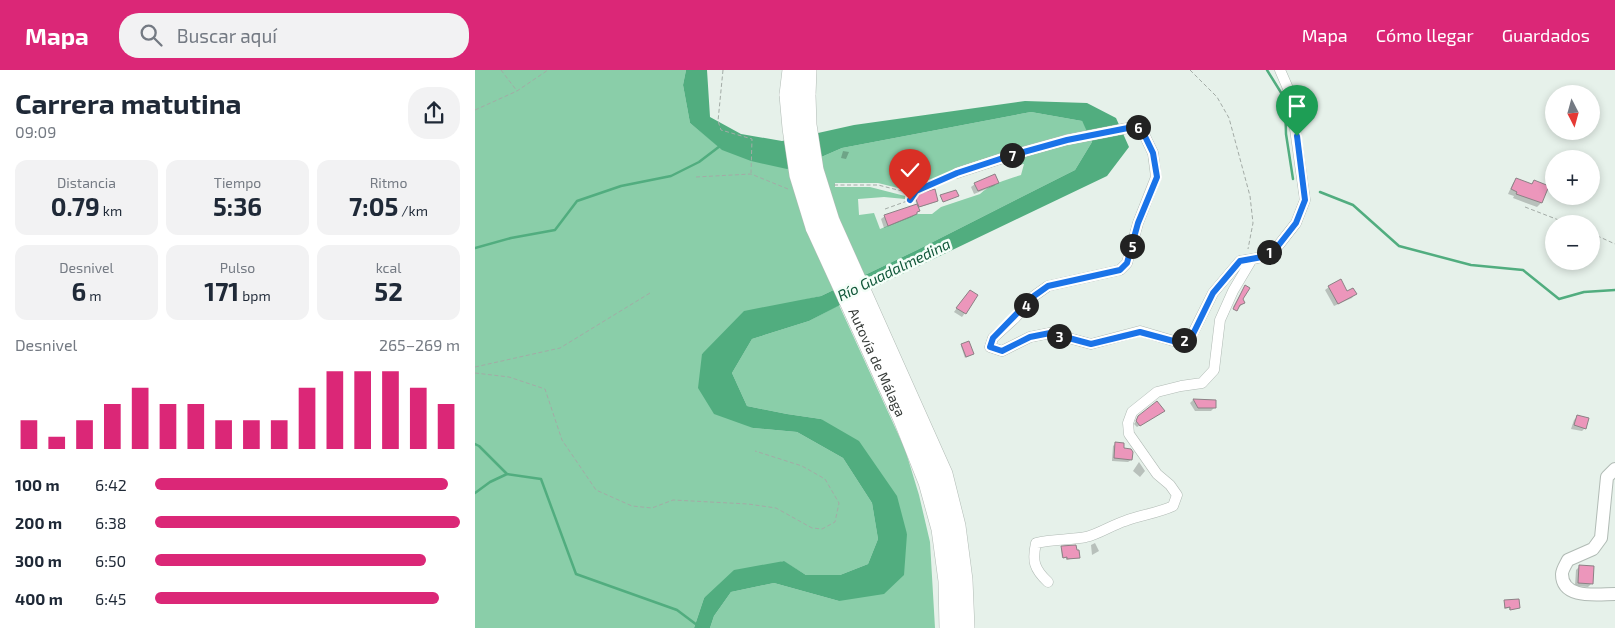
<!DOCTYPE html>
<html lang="es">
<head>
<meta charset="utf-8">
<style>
  body { margin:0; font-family:"Exo 2",sans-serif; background:#f2f2f3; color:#1f2937; height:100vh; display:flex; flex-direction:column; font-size:19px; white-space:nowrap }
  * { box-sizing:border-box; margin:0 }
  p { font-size:16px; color:#747a83 }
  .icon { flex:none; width:28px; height:28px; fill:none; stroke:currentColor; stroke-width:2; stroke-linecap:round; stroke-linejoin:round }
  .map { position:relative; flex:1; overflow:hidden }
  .side { display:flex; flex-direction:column; background:#fff; width:475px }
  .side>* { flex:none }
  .needle { width:32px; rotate:174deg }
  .tools { position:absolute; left:1070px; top:15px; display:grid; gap:10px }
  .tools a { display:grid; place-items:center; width:55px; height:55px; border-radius:50%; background:#fff; box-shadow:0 2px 8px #0003; font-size:25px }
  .pin { position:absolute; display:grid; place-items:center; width:42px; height:42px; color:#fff; margin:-51px -21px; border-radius:50% 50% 50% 0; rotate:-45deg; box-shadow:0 0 5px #0007 }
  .pin .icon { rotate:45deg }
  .km { position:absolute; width:25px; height:25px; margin:-12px; border-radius:50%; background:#222; color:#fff; font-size:14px; line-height:25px; text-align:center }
  .round { display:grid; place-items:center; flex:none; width:52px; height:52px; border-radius:20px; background:#f2f2f3 }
  .summary { display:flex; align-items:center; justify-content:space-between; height:85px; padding:0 15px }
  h1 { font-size:28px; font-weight:700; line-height:38px }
  .metrics { display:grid; grid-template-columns:repeat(3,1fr); gap:8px; height:85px; padding:5px 15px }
  .metrics div { display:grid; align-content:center; border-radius:12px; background:#f2f2f3; text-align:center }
  .metrics b { font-size:25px; font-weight:700 }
  .metrics small { font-size:14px; font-weight:400 }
  .metrics p { font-size:14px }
  .chart { height:140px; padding:10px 15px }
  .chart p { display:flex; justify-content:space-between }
  .chart svg { width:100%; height:90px; margin-top:5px; stroke:#db2777; stroke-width:6 }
  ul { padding:0 15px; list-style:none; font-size:16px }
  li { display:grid; grid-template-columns:80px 60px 1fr; align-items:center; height:38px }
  li i { height:12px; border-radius:6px; background:#db2777 }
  header { display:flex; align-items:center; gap:30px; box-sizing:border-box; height:70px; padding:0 25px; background:#db2777; color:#fff }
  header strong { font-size:24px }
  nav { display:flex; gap:28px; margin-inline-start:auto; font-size:18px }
  .search { width:350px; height:45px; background:#f2f2f3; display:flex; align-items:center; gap:12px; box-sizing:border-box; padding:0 18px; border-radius:20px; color:#747a83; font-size:19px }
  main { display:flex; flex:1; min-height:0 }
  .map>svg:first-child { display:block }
  .green { fill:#8acea9 }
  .water { fill:#51ad7f }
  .shadow { fill:#0003 }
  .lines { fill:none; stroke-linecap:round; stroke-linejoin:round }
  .stream { stroke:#51ad7f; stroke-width:2.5 }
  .building { fill:#ec96bb; stroke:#8c8185 }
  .minor-casing { stroke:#b1bbb5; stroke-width:11 }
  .tertiary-casing { stroke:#b1bbb5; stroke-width:14 }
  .motorway-casing { stroke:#b1bbb5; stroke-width:20 }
  .path { stroke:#a3aba6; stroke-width:1; stroke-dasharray:4 2.5; stroke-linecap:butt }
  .minor { stroke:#fff; stroke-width:10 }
  .tertiary { stroke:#fff; stroke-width:12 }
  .motorway { stroke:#fff; stroke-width:19 }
  .motorway-bridge-casing { stroke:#b1bbb5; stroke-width:20; stroke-linecap:butt }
  .motorway-bridge { stroke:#fff; stroke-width:19 }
  .route-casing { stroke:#fff; stroke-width:10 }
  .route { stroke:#1a73e8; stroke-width:6 }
  .labels { text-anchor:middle; stroke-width:5; stroke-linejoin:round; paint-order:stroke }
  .street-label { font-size:14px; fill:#383d3a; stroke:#f4fef8 }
  .water-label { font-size:15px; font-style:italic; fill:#0f5638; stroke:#f4fef8 }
</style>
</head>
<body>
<header>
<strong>Mapa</strong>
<div class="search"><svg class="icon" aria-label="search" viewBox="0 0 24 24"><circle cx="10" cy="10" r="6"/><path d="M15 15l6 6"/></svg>Buscar aquí</div>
<nav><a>Mapa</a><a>Cómo llegar</a><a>Guardados</a></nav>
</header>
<main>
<section class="side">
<div class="summary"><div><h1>Carrera matutina</h1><p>09:09</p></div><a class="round"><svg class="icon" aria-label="share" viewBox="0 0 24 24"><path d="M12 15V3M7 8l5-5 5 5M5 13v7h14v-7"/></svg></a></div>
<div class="metrics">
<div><p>Distancia</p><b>0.79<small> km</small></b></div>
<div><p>Tiempo</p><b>5:36</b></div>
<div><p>Ritmo</p><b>7:05<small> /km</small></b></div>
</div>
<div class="metrics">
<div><p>Desnivel</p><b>6<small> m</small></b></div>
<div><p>Pulso</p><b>171<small> bpm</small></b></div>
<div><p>kcal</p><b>52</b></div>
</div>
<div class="chart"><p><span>Desnivel</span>265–269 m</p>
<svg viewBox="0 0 160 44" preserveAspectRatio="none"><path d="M5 44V30M15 44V38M25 44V30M35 44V22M45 44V14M55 44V22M65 44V22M75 44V30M85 44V30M95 44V30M105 44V14M115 44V6M125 44V6M135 44V6M145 44V14M155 44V22"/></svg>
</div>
<ul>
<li><b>100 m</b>6:42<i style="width:96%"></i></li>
<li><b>200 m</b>6:38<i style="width:100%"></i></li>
<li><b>300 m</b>6:50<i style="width:89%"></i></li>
<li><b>400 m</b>6:45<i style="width:93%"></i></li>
</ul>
</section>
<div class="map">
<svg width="1140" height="558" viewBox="0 0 1140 558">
  <rect width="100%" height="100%" fill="#e6f1ea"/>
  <path class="green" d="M0,0H211L208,15L215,53L248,80L344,88L367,78L556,42L607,51L613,62L486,99L441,118L431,120L403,113H360V117H395L430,126V129L409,127L383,129L384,145L399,143L405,159L442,144H457L466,137L505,124C515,114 533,109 546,105L549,94L536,96L535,89L616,69L617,72L600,100L442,180L346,226L311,234L227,284L278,358L322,362L368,388L397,433L403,469L393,494L365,505H331L308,491L229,528L219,558H0Z
    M364,235L430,379L444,425L455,472L460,558H235L239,546L256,522L299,513L364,531L432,464L346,349L312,344L272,336L257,303L277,269L334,251Z"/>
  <path class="water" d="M211,0H232L235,47L266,64L307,71L379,55L550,31L612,33L641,48L654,77L632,106L400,217L334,251L277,269L257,303L272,336L312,344L346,349L384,371L422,426L432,464L429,505L409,524L364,531L299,513L256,522L239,546L235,558H219L229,528L259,500L309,491L331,505H365L393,494L403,469L397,433L368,388L322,362L278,358L239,344L223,318L227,284L269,241L346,226L442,180L600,100L617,72L607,51L556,42L367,78L344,88L312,99L276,91L247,80L215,53L208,15Z"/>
  <path class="shadow" d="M368,81L374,82L371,89L366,88Z
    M1042,109L1055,115L1059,111L1066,133L1062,137L1038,128L1039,126L1033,124L1038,113Z
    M522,113L519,116L499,124L496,117L500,114Z
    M441,128L461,132L442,138L441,144L437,147L409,158L406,149L410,146L442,135L440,129Z
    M770,216L767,229L769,233L762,239L758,237Z
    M854,217L871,222L880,224L877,228L859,236L850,220Z
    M491,225L490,243L487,247L479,242Z
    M487,275L498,284L490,288L486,276Z
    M718,330L739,331L740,337L736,341H720L715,333Z
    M688,341L662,357L659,354L664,347Z
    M1102,347L1110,358L1107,361L1096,359L1099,350Z
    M641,373L656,390L653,392L637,391L638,376Z
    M664,392L670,401L665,407L658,401Z
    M620,473L624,481L617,485L616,475Z
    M587,478L603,487L591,490V488H587L586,479Z
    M1105,496L1116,514L1113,517L1100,516L1101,500Z
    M1030,532L1044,538L1034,540V538L1029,539Z"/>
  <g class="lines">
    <path class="stream" d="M792,0L810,29L811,64L818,109
      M845,122L878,135L924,176L996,195L1048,200L1084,229L1109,222L1140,220
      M0,178L36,168L80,160L102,131L146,116L196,106L224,92L245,76
      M0,374L4,376L32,404
      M0,423L15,412L32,404L66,409L101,504L202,540L226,558"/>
  </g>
  <path class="building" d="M520,104L524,113L503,121L499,113Z
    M1041,108L1057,114L1059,110L1074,116L1067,133L1041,124L1042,122L1036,119Z
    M460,119L463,131L444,137L440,127L443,126L442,124Z
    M481,120L484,126L468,132L465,125Z
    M442,134L445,141L442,142V144L413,156L409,145Z
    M866,209L872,221L878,218L882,224L863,234L853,216Z
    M770,215L775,218L768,229L770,233L765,235L762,241L758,239Z
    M495,220L503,225L491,244L481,238Z
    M494,271L499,284L491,287L486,274Z
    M718,329L741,330V338H723Z
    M682,331L690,341L665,356L661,351L663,346Z
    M1102,345L1114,348L1111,359L1099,355Z
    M640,372L649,373V378L656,379L658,382L657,390L639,388Z
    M601,475L602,480H604L605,488L592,489V487L588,488L586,476Z
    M1104,495L1119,496L1118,514L1103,513Z
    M1044,529L1045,538L1035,540V537L1030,538L1029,530Z"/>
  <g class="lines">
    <defs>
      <path id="minor" d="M482,103L534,86L591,70L658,57L666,58L678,83L681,107L663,153L652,193L645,200L573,216L559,226L540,248L518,268L515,277L527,281L555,267L575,263L616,274L665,261L702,272L712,269L718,263L738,223L765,191L777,189
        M573,512C559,499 557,491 561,473C578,469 594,470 611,467C624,464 637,455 650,451C666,445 683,443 698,436L702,425L695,415L682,404L654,364L653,353L657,342L682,322L706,316L727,313L739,300L745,250L758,221L777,189L787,187L803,176L821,153L830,130L815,23L805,0"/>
      <path id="tertiary" d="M1140,399L1132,407L1126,468L1118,479L1093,490C1091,494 1087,500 1087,504C1087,530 1123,524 1140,524"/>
      <g id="motorway">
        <path d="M314,25L317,0"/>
        <path d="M331,25L332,0"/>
        <path d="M355,151L468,404L481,456L488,510L490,558"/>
        <path id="s1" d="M340,157L428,349L453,412L466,459L473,511L474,558"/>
      </g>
    </defs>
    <use href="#minor" class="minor-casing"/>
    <use href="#tertiary" class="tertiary-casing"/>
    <use href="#motorway" class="motorway-casing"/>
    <path class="path" d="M26,0L42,21
      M248,0L243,51L246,60L277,69L276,103
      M715,0L742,27L754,48L775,126L778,153L773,179
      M0,40L42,21L73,0
      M221,107L276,104L313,119
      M359,115H403L431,122L444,121L473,107
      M1050,137L1094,154
      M410,139L435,130L440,122
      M1116,163L1140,174
      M0,297L85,278L175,223
      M0,303L34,307L70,319L87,370L121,420L157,436L177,438L198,430L273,434L301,438L337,458L347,459L360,452L364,433L350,409L327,396L280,381"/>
    <use href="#minor" class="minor"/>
    <use href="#tertiary" class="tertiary"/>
    <use href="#motorway" class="motorway"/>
    <defs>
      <path id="motorway-bridge" d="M314,25L317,58L324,105L340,157
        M331,25L332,55L339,100L355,151"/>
    </defs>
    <use href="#motorway-bridge" class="motorway-bridge-casing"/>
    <use href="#motorway-bridge" class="motorway-bridge"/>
  </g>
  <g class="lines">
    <defs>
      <path id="route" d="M435,130L441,121L482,103L534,86L592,70L658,57L666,58L678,83L682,107L663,153L652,193L645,200L573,216L559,226L518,268L515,277L527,281L555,267L575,263L616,274L665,262L702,272L712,269L718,264L738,223L765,191L787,187L803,176L821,153L830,130L822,66"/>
    </defs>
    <use href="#route" class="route-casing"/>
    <use href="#route" class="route"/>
  </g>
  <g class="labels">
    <g class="street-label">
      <text dy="5" stroke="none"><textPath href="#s1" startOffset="149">Autovía de Málaga</textPath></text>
    </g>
    <g class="water-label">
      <text transform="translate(419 200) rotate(-26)" y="5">Río Guadalmedina</text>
    </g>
  </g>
</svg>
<div class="tools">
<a><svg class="needle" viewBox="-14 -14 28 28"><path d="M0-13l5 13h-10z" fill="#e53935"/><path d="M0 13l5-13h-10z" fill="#747a83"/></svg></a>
<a>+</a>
<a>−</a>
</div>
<div class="pin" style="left:822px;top:66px;background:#1e9e55"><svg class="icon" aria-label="arrive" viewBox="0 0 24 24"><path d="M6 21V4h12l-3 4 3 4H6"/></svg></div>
<div class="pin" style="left:435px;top:130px;background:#d93025"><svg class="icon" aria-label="check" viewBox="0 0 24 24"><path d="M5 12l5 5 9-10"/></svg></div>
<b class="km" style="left:794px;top:182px">1</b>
<b class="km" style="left:709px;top:270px">2</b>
<b class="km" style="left:584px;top:266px">3</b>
<b class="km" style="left:551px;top:235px">4</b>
<b class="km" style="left:657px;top:176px">5</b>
<b class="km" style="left:663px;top:57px">6</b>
<b class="km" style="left:537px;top:85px">7</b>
</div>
</main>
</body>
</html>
